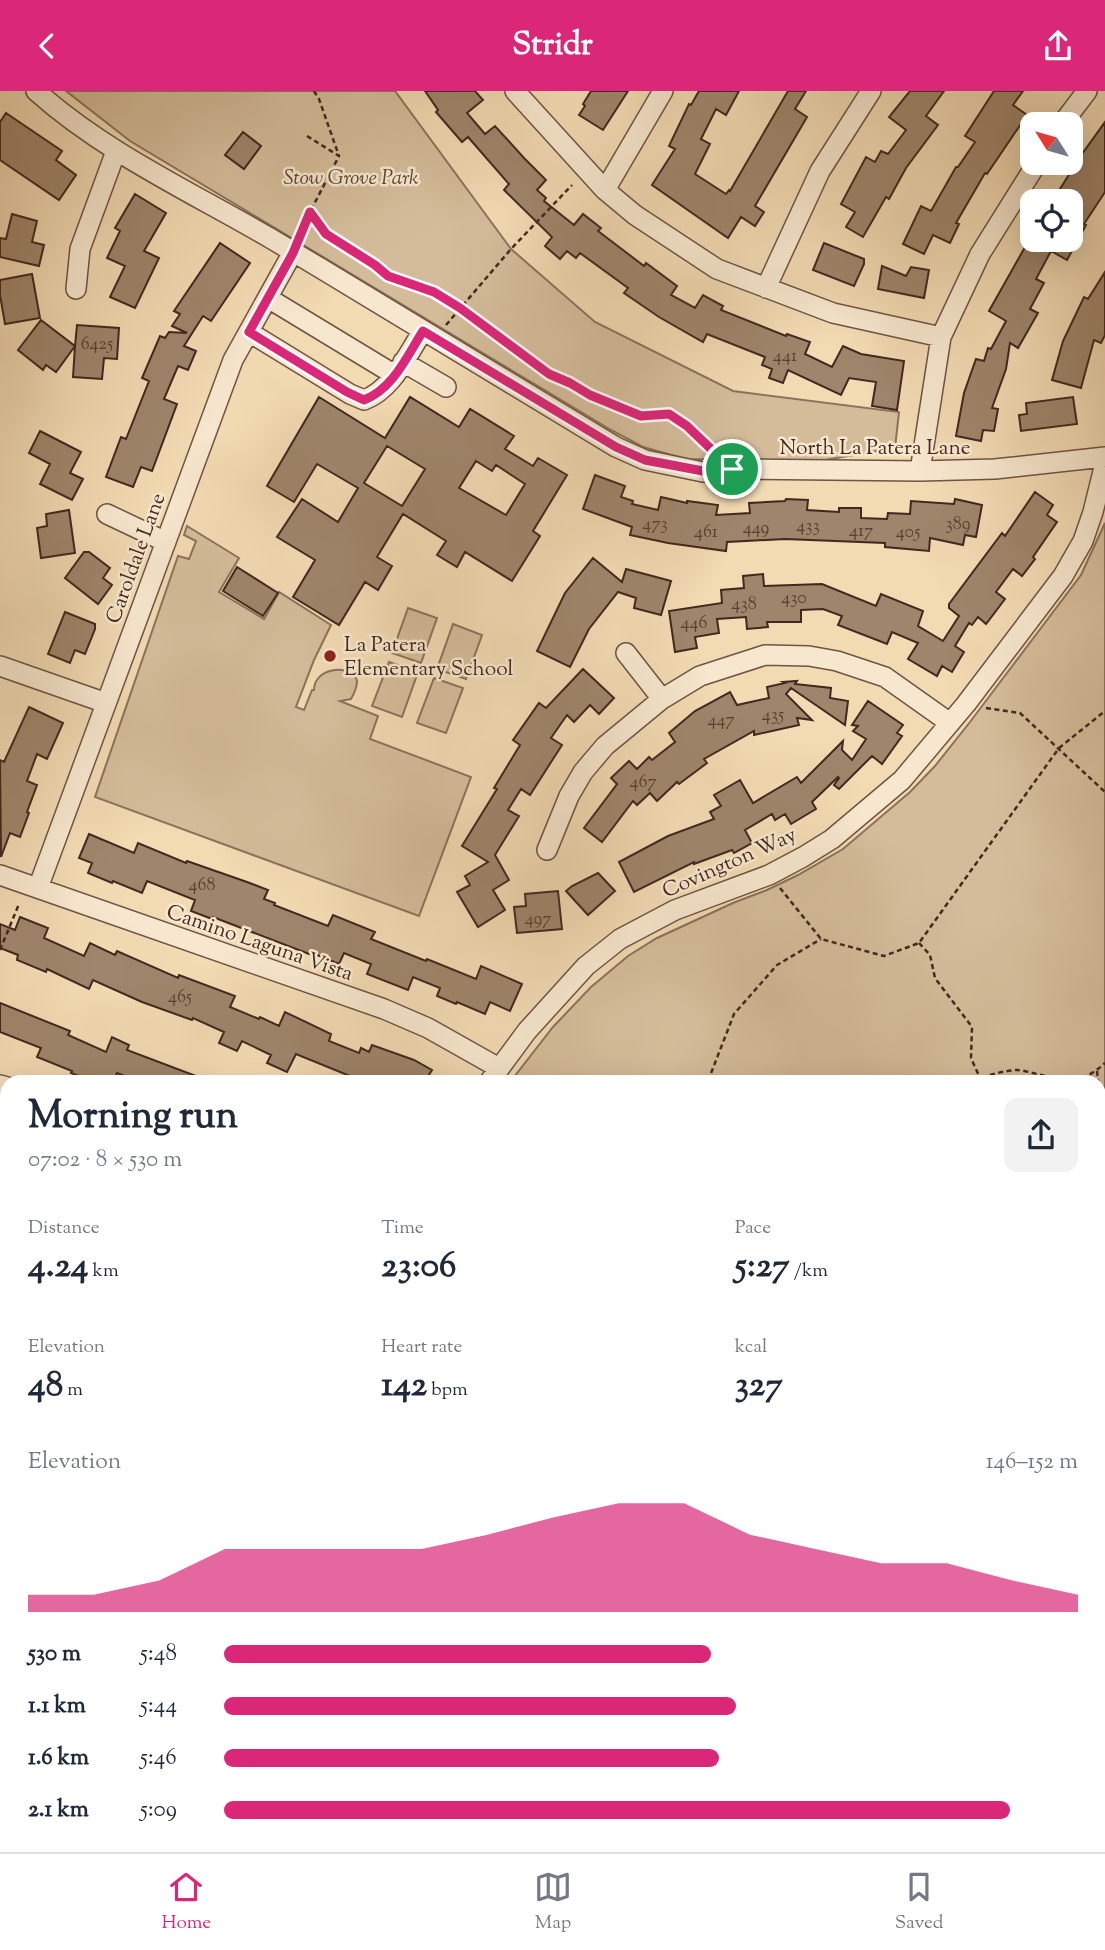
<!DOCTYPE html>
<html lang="en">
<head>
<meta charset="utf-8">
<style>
  body { margin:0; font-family:"Sorts Mill Goudy",serif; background:#f2f2f3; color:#1f2937; height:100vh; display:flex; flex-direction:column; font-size:26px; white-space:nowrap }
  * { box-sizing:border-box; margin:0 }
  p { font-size:23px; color:#747a83 }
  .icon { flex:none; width:38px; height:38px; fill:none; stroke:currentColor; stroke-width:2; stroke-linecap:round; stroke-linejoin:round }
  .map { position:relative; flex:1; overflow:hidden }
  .sheet { position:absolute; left:0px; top:984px; width:1106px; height:779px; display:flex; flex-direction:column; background:#fff; border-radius:21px 21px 0 0; box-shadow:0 7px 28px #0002 }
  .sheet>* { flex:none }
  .needle { width:46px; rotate:307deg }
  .fabs { position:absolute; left:1020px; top:21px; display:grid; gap:14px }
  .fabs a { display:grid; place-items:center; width:63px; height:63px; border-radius:14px; background:#fff; box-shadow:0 7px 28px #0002; font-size:35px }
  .pin { position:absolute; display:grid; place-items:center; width:60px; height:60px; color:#fff; margin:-30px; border:4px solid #fff; border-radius:50%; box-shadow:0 2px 7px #0007 }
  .round { display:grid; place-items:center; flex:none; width:74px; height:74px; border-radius:14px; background:#f2f2f3 }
  .headline { display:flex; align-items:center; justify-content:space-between; height:119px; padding:0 28px }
  h1 { font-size:38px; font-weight:800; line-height:52px }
  .stats { display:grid; grid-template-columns:repeat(3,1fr); gap:10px; height:119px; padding:7px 28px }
  .stats div { display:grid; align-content:center }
  .stats b { font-size:35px; font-weight:800 }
  .stats small { font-size:19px; font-weight:400 }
  .stats p { font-size:19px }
  .chart { height:196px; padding:14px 28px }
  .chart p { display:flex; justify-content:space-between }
  .chart svg { width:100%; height:126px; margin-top:7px; fill:#db2777; opacity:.7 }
  ul { padding:0 28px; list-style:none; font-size:23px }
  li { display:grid; grid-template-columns:112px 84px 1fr; align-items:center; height:52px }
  li i { height:18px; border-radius:9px; background:#db2777 }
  header { display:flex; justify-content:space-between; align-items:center; height:91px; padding:0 28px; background:#db2777; color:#fff; font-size:32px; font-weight:800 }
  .menu { display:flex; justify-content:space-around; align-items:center; height:98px; border-top:2px solid #e0e1e3; background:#fff; font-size:19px; color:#747a83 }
  .menu a { display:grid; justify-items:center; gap:4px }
  .menu .active { color:#db2777 }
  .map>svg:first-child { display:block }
  .green { fill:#d4bc9a; stroke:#8b725c; stroke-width:2 }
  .water { fill:#b69d80; stroke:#886e59; stroke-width:2 }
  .building { fill:#9e856b; stroke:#42281e; stroke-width:2; fill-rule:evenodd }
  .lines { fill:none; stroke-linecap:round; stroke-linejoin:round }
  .minor-casing { stroke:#6e5443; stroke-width:22 }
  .path { stroke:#42281e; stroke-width:2.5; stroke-dasharray:5 3.5; stroke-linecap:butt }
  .minor { stroke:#f7e7ce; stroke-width:19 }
  .route-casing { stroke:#fff; stroke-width:14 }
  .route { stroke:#db2777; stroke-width:9 }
  .poi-dot { fill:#8f2418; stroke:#f7e7ce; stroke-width:2.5 }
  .labels { text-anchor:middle; stroke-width:5; stroke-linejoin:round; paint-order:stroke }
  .number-label { font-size:18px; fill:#593f31 }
  .park-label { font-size:21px; font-style:italic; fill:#5f4637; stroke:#f7e7ce }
  .street-label { font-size:21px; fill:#42281e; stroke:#f7e7ce }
  .poi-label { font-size:21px; fill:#42281e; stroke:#f7e7ce; text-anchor:start }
</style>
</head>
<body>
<header><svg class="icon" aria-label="back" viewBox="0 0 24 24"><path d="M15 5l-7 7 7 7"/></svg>Stridr<svg class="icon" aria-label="share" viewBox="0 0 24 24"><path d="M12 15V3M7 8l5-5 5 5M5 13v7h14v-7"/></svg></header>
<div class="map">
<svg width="1105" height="1761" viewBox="0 0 1105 1761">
  <rect width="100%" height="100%" fill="#f2dab3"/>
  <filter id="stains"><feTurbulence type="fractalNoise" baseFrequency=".00286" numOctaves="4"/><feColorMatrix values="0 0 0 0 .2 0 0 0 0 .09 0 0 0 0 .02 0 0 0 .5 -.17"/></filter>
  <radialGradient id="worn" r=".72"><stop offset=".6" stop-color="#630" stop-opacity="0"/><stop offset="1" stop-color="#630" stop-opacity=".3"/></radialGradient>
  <path class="green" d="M66,0H395L511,158L595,231L733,300L899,321L895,357L819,370L686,368L643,356L611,339L130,50Z
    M1105,432V1761H835L836,1755H1099V990H511L553,936L591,896L628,865L657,847L733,812L767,799L798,784L843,758L910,701L935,675L970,631L1081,484Z
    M187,435L239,467L219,501L264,528L279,501L331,534L314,569L296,616L304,619L312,599H314C314,577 348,573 356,587C359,592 354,603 351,608L340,610L378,625L370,648L471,686L419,825L95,706L178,465L189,468L196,450L184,444Z
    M408,517L437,527L421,572L392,562Z
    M453,533L482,544L466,588L437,578Z
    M389,571L418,581L402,626L372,615Z
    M434,587L463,597L446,642L417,632Z"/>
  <path class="water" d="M1105,1255V1625L1099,1624V1270Z"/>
  <path class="building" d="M425,0H475L483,9L467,22L485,43L495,35L524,67L546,89L537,99L546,107L544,110L574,134L583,123L601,137L598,140L644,175L646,172L677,195L671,204L695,217L703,204L723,215L721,219L786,245L787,243L810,251L805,263L832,276L843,255L861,263L904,270L897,319L872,315L876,291L849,287L841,304L788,279L783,292L769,287L772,278L762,274L765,266L707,243L703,251L659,226L624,202L628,197L580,162L576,167L567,160L560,168L545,155L552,146L504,99L509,93L468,46L462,51L436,21L438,19Z
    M591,0H628L603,39L579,24L585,15L583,13Z
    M699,0H739L726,24L716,18L701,48L710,53L695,83L726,103L729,99L730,100L788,0H806L795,18L807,26L755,115L764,121L755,135L741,126L728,147L652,94L675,58L669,55L689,13L691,14Z
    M910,0H944L926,25L938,34L906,77L889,108L886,106L863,146L846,136L855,121L841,113L866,66L875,71L881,60L888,63L906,39L889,26Z
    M994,0H1023L1013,14L1027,24L987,83L985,82L956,132L959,133L950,152L933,144L924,163L903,153L921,115L931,120L956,76H958L975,51L965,45Z
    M6,22L62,60L56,69L76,84L59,109L0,69V31Z
    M1105,31V101L1084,133L1086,134L1067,169L1051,160L1036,188L1044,192L1030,218L1038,222L1018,257L1010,252L1006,278L992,317L998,318L994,340L983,339L981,350L956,345L964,302L976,268L984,270L988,257L991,258L1006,230L989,220L1029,149H1071V110H1062L1055,106L1082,63Z
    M243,41L261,55L244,78L225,64Z
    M135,103L166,122L144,160L159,167L135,217L110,206L125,175L107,167L120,140L115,137Z
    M12,123L37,130L32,151L44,154L39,175L0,166V147L6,148Z
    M220,152L250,172L211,230L203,225L184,255L196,260L188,279L178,275L164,308L177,313L152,380L141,376L133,396L106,386L121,346L126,348L149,290L142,287L160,245L165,247L169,241L187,242L172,235L180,223L174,220Z
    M824,152L864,168V173L854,195L813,179Z
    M882,175L906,185L911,176L929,179L924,207L878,198Z
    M1105,181V244L1101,252L1094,249L1081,297L1052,289L1063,250L1084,206L1088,208Z
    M32,183L40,227L5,233L0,204V189Z
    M41,229L75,255L77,234L119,237L117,268L104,267L102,288L73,286L75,255L56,281L46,274L43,279L18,259Z
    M319,306L385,347L410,306L459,336L470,318L514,345L505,358L533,375L538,367L567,384L533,440L540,445L512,490L465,461L457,476L437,464L446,450L403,423L377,466L392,475L378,499L365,491L339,534L293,506L315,469L277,446L302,408L338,431L358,397L317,373L294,411L267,395ZM387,355L425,378L402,415L364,392ZM476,370L492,380L496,374L525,393L506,424L459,397Z
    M1073,306L1077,333L1021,340L1019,324L1027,323L1026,312Z
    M40,340L81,361L70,382L83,388L72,409L40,393L50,373L29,362Z
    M595,384L625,395L621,406L633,410L632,413L658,419L661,406L687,412V410L718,414L716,424L750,422L749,412L785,410L786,408L808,409L807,419L839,421V417H861V427L887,428L888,422L910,423L911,410L954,413L955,408L982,414L976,446L965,444L963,454L930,447L929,460L885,456V452L785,448L727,451L726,460L668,452L630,444L632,436L583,418Z
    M1035,401L1053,414L1047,424L1057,431L1033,466L1035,468L1022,485L1013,478L996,501L1005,508L986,533L978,526L972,534L969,532L955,555L964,561L952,581L942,575L937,585L908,568L918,552L892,541L887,553L838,534L842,525L823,518L801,519V531H767L768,536L747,538L746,526L717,528L719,542L695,546L697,557L675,561L669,520L722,512L721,499L744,497L743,485L763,483L764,495L822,493L876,515L881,503L923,520L918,535L943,550L959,525L949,517V513L1002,442L1005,445Z
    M69,419L75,462L41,467L37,437L47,435L46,423Z
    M84,461H89L110,477L103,487L112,494L98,513L65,487Z
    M593,467L622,491L626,478L671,490L661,524L634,517L636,507L618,501L589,538L570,576L537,560L565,502Z
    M237,476L278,502L263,525L223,500Z
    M65,521L95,533V538L85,563L75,559L70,572L48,563Z
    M583,578L614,607L599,623L590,614L574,631L567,624L551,647L562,654L530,704L521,698L508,719L519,725L495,764L509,789L493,799L505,819L478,836L457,801L470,794L465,785L488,771L462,755L497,698L494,697L520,654L513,649L539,612L546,617Z
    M797,590L795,593L831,597L830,607L848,610L845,634L791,597L786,603L812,629L797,627L799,634L754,644V640L704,668L707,672L679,693L677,691L657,710L650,702L637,714L633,710L602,751L584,737L617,693L611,687L629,670L637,678L649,666L652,669L675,651L669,642L695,620L730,601L737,614L769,607L767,596L785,592L783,591Z
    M868,610L903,634L897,642L902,645L882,673L872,665L839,698L834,694L839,687L838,686L812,711L816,718L791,733L785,723L775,729L772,723L745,739L752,752L734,762L732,759L694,773V771L634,801L619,771L668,745L714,728L710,721L721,715L714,704L740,689L753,712L797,686L801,692L843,650L842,659L852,669L866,648L853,640L858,635L852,634Z
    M29,616L63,632L47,668L37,663L27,690L37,694L27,721L29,722L20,746L10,742L1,766L0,669L4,671Z
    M89,743L134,762L138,752L186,772L187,770L247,791L268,799L264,808L275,812L274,814L328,835L333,824L375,841L371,848L426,870L427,868L476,888L481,875L522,893L510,920L490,911L485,923L457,911L456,913L437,905L440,897L413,886L408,899L367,883L371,873L344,862L339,873L310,861L309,863L213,826L212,828L191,820L195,809L147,790L142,802L113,790L112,792L88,782L92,772L79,767Z
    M598,782L615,800L588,824L566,800L572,795Z
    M558,800L562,838L517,842L514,816L526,815L525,803Z
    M20,826L48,837L44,847L84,865L90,852L115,864L117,860L178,887L179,884L235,905L230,916L259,928L260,926L279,935L285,921L331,943L329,950L359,962L361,957L369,961L372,954L414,969L432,979L425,990H347L350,985L296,963L287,981L267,972L271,964L242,950L237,960L219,952L224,941L193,927L192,929L142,911L93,889L89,898L47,878L46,881L17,869L18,864L0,857V833L15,839Z
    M0,912L70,940L68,944L106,961L112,946L129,954L127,959L209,990H138L117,982L113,990H91L71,982L72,980L37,966L41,957L0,941Z"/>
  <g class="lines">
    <defs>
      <path id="minor" d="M36,0C104,61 191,101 270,147C386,216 501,287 616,356L645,369L703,381L732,378L920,380L995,378L1105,366
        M515,0L605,99L635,124L717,178L833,222L941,246
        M1062,33L1087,0
        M605,99L663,0
        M766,197L820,80L871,0
        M76,198L80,158L116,60
        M268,207L395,284
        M249,241L350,303L364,309C393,298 406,265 423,240
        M403,271L446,296
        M920,380L941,246L980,163L1037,72
        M107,423L166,451
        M626,562L662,608
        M0,575L106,612
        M547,759L569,705L583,681L605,655L662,608L700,585L765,564L809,565L837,570L885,586L950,632
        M0,784L384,918L428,937L499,977
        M38,797L233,269L293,161
        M490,990L527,940L586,875L620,848L675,819L769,784L803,766L832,748L902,689L966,613L1063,485L1083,450L1093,421L1105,372
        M0,994L7,996
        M1099,1738L1105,1742
        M6,1745L7,1742
        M619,1755L626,1761
        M184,1761L186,1755
        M822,1761L834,1755"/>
    </defs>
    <use href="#minor" class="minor-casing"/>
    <path class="path" d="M314,0L319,8L339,65
      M307,45L339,65L310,121L325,143L375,174L388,185L434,201L460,217L549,283L570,292L590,304L641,325L669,323L687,335L716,362
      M300,144L310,121
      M446,234L511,158L572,94
      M986,617L1020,622L1105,701
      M780,797L821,848L884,865L919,852L1059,657L1105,620
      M919,852L930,864L935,887L972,936L971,967L980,987
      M0,859L19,813
      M1097,980L1098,990
      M708,990L734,923L777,874L821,848
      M974,990C983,985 1007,979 1017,979C1022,979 1028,981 1033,982C1063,989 1081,995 1105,972
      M1099,1011L1105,1014
      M1099,1054L1105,1041
      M1099,1158L1105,1157
      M858,1755V1761
      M215,1761L216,1755"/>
    <use href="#minor" class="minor"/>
  </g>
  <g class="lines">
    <defs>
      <path id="route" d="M310,121L326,143L375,174L388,185L434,201L460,217L549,283L570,292L590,304L641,325L669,323L687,335L732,378L703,380L645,369L616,356L423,240C407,265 393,298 364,309L347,301L249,241L293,162Z"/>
    </defs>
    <use href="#route" class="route-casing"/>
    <use href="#route" class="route"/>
  </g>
  <circle class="poi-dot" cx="330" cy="565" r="7"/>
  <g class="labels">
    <g class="number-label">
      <text x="97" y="258">6425</text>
      <text x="785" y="270">441</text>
      <text x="655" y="438">473</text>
      <text x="958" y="438">389</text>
      <text x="808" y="440">433</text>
      <text x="756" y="442">449</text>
      <text x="861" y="445">417</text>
      <text x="706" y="446">461</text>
      <text x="908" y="446">405</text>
      <text x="794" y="512">430</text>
      <text x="744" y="518">438</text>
      <text x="694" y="537">446</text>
      <text x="773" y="629">435</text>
      <text x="721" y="634">447</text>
      <text x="643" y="696">467</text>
      <text x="202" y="799">468</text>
      <text x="538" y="833">497</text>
      <text x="180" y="911">465</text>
    </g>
    <g class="park-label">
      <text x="351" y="93">Stow Grove Park</text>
    </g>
    <g class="street-label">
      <text x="875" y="363">North La Patera Lane</text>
      <text transform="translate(135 467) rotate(-70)" y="7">Caroldale Lane</text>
      <text transform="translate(729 771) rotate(-24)" y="7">Covington Way</text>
      <text transform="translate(260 851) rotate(19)" y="7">Camino Laguna Vista</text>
    </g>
    <g class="poi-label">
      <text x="344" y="560">La Patera<tspan x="344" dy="24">Elementary School</tspan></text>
    </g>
  </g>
  <rect width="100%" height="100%" filter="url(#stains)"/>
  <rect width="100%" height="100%" fill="url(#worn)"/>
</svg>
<div class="fabs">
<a><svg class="needle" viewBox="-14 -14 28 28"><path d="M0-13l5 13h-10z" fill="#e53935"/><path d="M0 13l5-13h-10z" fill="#747a83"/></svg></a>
<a><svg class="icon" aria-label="locate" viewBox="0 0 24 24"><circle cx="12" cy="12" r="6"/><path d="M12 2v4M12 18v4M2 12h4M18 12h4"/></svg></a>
</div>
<div class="pin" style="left:732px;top:378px;background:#1e9e55"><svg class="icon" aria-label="arrive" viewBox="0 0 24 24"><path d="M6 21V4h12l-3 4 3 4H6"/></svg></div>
<section class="sheet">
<div class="headline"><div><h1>Morning run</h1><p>07:02 · 8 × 530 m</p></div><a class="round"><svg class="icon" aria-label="share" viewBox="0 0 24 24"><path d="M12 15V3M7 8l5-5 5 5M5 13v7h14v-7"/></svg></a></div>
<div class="stats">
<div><p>Distance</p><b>4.24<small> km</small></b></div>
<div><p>Time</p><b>23:06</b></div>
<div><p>Pace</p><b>5:27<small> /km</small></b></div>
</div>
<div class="stats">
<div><p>Elevation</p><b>48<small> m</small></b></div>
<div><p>Heart rate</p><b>142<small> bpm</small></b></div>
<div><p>kcal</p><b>327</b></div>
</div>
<div class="chart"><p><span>Elevation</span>146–152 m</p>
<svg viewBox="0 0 160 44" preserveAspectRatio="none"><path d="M0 44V38L10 38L20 33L30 22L40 22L50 22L60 22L70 17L80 11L90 6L100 6L110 17L120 22L130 27L140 27L150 33L160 38V44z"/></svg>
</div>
<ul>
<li><b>530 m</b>5:48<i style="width:57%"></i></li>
<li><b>1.1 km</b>5:44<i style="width:60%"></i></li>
<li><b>1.6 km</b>5:46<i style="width:58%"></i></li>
<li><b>2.1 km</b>5:09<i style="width:92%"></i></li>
</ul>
</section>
</div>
<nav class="menu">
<a class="active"><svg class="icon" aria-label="home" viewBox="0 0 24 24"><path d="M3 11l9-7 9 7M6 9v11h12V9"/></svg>Home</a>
<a><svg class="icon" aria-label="map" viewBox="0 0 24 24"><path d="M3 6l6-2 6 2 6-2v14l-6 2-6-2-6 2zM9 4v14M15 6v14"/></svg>Map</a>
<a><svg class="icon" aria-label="saved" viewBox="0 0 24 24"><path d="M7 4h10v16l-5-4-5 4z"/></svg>Saved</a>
</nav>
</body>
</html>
